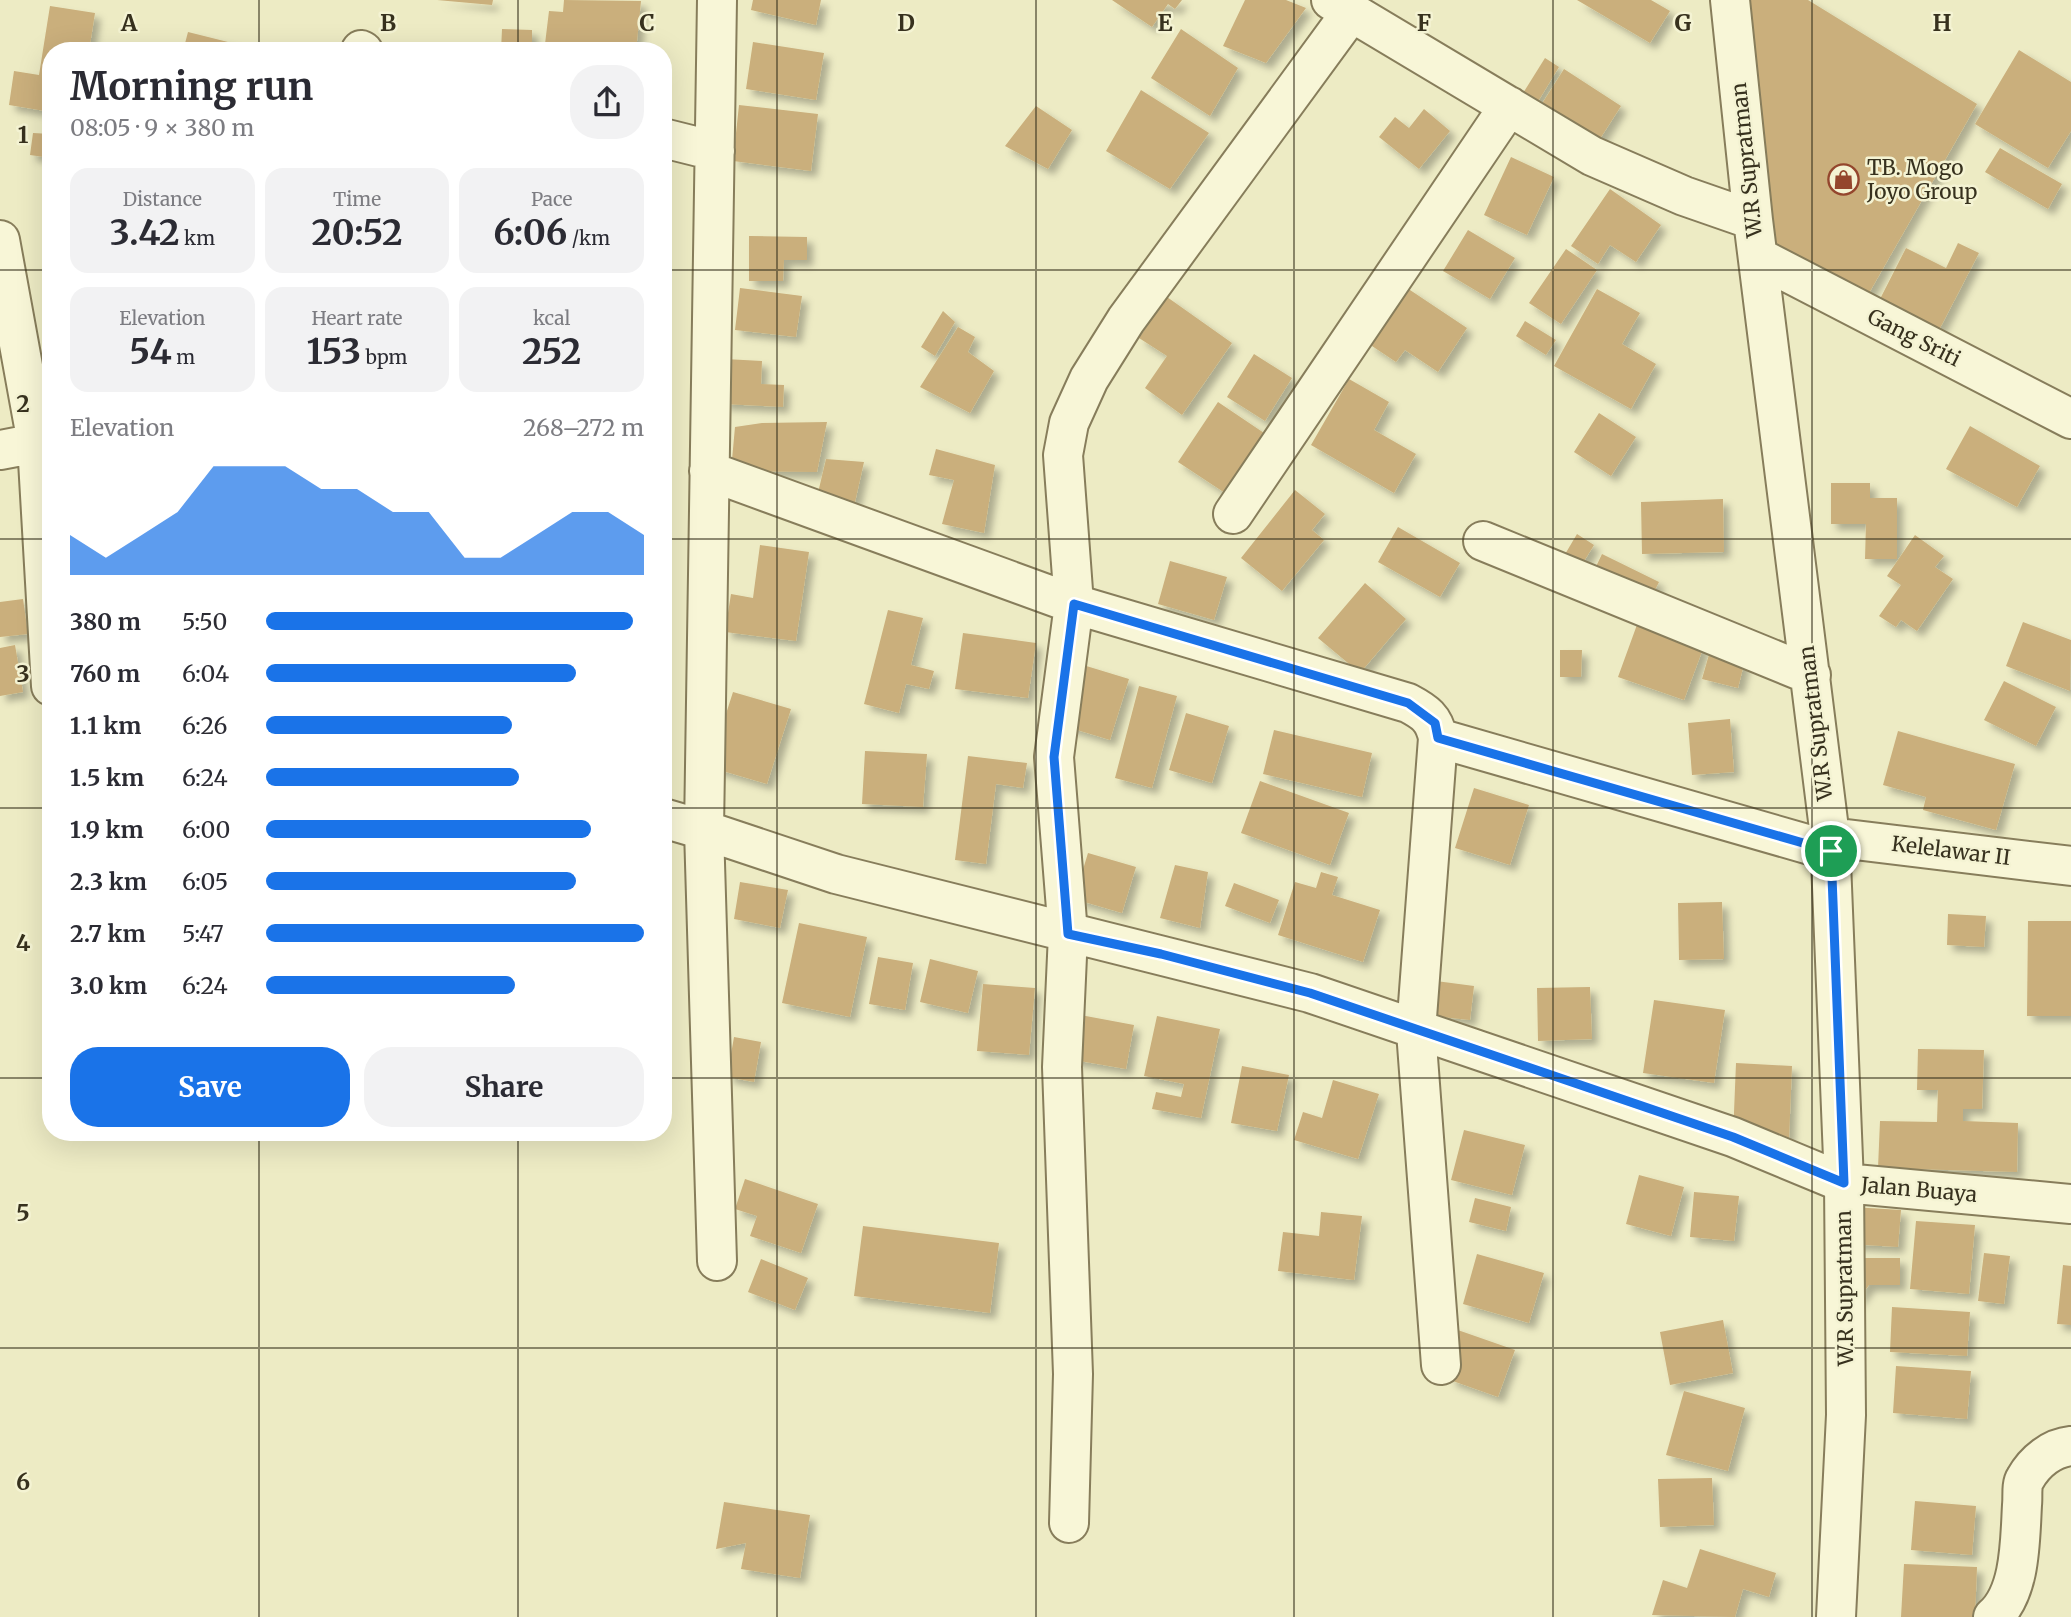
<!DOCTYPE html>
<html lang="en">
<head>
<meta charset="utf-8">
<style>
  body { margin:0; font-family:Merriweather,serif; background:#f2f2f3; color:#2b2b33; height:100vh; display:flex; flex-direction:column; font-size:26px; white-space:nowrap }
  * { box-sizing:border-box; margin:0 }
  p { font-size:23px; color:#7c7c81 }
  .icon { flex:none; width:38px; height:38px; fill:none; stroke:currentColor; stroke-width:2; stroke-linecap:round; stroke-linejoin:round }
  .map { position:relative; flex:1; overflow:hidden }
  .panel { position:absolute; left:42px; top:42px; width:630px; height:1099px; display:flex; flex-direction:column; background:#fff; border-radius:28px; box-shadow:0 7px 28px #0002 }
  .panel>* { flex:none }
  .pin { position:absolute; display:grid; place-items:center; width:60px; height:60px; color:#fff; margin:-30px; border:4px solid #fff; border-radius:50%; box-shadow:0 2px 7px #0007 }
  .round { display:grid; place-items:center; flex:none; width:74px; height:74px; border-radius:28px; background:#f2f2f3 }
  .overview { display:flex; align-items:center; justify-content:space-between; height:119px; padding:0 28px }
  h1 { font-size:38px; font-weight:700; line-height:52px }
  .stats { display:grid; grid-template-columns:repeat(3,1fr); gap:10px; height:119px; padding:7px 28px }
  .stats div { display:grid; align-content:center; border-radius:18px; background:#f2f2f3; text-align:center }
  .stats b { font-size:35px; font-weight:700 }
  .stats small { font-size:19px; font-weight:400 }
  .stats p { font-size:19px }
  .chart { height:196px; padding:14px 28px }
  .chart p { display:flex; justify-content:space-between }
  .chart svg { width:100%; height:126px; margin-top:7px; fill:#1a73e8; opacity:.7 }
  .primary-button { display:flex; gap:14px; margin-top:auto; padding:14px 28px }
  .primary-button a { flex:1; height:80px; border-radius:28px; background:#1a73e8; color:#fff; font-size:28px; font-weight:700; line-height:80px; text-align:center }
  .primary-button a+a { background:#f2f2f3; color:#2b2b33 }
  ul { padding:0 28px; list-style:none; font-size:23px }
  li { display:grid; grid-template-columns:112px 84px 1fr; align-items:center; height:52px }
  li i { height:18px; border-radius:9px; background:#1a73e8 }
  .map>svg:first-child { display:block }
  .building { fill:#caaf7b; filter:url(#shadow) }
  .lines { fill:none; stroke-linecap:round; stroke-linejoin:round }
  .minor-casing { stroke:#877d5b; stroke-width:42 }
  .minor { stroke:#f8f6d7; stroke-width:38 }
  .route-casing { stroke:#fff; stroke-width:14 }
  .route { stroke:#1a73e8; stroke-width:9 }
  .grid { fill:none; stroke:#37311e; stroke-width:2; stroke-opacity:0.55 }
  .labels { text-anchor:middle; stroke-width:5; stroke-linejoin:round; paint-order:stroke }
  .street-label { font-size:21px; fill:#37311e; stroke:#f4f3d3 }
  .poi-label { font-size:21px; fill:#37311e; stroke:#f4f3d3; text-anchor:start }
  .grid-label { font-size:23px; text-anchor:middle; font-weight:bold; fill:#37311e; stroke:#f4f3d3; stroke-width:5; stroke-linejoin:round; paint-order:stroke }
</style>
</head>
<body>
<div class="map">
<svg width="2071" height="1617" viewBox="0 0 2071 1617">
  <defs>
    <filter id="shadow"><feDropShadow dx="6" dy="6" stdDeviation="3.5" flood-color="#0004"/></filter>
  </defs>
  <rect width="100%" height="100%" fill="#edebc4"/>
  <path class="building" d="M437,0H493L492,5Z
    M564,0L641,1L636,51L545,44L549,11L563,12Z
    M753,0H821L816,25L751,10Z
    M1112,0H1182L1175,9L1168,4L1152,27Z
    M1245,0H1286L1306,8L1266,63L1223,46Z
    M1577,0H1651L1670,11L1650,43Z
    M1745,0H1808L1977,104L1865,300L1759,256Z
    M50,6L95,13L89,51H51V112L9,105L14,71L39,75Z
    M502,29L532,30V47L559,48V51H501Z
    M1181,29L1238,68L1210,116L1151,78Z
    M188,32L260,50L259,51H183Z
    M753,42L824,53L816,100L746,89Z
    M2019,50L2071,82V131L2048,168L1975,124Z
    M1545,58L1559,67L1534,108L1520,98Z
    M1564,69L1621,106L1596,145L1538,110Z
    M1141,90L1209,133L1170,189L1106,151Z
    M739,105L818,114L811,171L733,161Z
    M1036,106L1072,130L1048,169L1005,146Z
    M1424,109L1450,131L1419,169L1379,137L1395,117L1409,128Z
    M33,133L51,134V158L30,155Z
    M2000,148L2062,184L2048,209L1985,172Z
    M1511,157L1554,177L1527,235L1484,215Z
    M1610,189L1661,225L1636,262L1610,245L1598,264L1571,246Z
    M1468,230L1515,258L1490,299L1443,271Z
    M749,236L807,237V260H784L783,281H749Z
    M1958,243L1979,253L1939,330L1880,299L1906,248L1946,268Z
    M1566,249L1597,270L1561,324L1529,303Z
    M740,288L802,296L796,337L735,330Z
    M1407,288L1467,328L1438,372L1405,350L1396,362L1369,344Z
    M1597,289L1640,313L1622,344L1656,364L1631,409L1554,366Z
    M1167,297L1232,343L1182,415L1145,388L1167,356L1139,338Z
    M943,311L955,322L935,356L921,347Z
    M1525,321L1556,340L1546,355L1516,336Z
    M958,327L975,337L968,352L994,371L970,413L920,387Z
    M1254,354L1292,378L1265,421L1227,397Z
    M725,359L762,361L761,384L784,385L783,407L722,404Z
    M1349,379L1389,402L1374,430L1416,454L1394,493L1311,445Z
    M1218,402L1264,433L1225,493L1178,462Z
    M1599,413L1636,437L1611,476L1574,452Z
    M827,422L817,472L731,471L735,427L762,423Z
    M1970,426L2040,466L2017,507L1946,469Z
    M936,449L995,465L984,533L942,524L954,480L929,475Z
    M826,459L864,462L855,502L817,497Z
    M1831,483H1870V498H1897V559H1865L1866,524H1831Z
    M1295,490L1325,514L1312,530L1324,540L1282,591L1241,558Z
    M1723,499L1724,552L1642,554L1641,502Z
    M1398,527L1460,563L1440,597L1378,562Z
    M1577,534L1594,545L1581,566L1564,556Z
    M1915,535L1944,556L1935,567L1953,579L1917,631L1901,620L1896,627L1879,616L1901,585L1887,576Z
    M760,545L809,552L796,641L725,632L731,594L753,598Z
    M1602,554L1659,582L1648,604L1591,577Z
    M1170,561L1227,577L1214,620L1158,604Z
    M1365,583L1406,619L1360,673L1318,638Z
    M23,599L28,634L0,637V602Z
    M888,610L923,618L911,665L934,671L929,689L906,684L899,713L864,704Z
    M1638,622L1704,646L1684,700L1618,677Z
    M2023,622L2071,640L2070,691L2006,666Z
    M963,633L1036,643L1028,698L955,689Z
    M15,645L23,692L0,696V648Z
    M1560,650H1582L1581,677H1560Z
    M1710,651L1745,660L1738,688L1702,679Z
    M1083,665L1129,679L1110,740L1064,726Z
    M2004,681L2056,707L2036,746L1984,720Z
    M1139,686L1177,696L1152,788L1115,778Z
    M733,692L791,709L767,784L709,767Z
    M1186,713L1229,726L1212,783L1169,770Z
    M1730,719L1734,772L1692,775L1688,723Z
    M1274,730L1372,753L1362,797L1263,774Z
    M1898,731L2015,764L1996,830L1923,810L1926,797L1883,785Z
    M865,751L927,754L923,807L862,804Z
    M968,756L1027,763L1023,788L996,784L986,864L955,860Z
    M1260,781L1349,813L1330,865L1241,833Z
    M1474,788L1529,805L1510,865L1455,848Z
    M1088,853L1136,867L1122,913L1074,899Z
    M1175,865L1208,872L1200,928L1160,918Z
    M1321,872L1338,877L1332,895L1380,910L1363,962L1278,935L1295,882L1316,888Z
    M740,882L788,890L780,928L734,919Z
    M1234,883L1279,900L1270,923L1225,906Z
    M1722,902L1724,959L1679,960L1678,903Z
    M1948,914L1986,916L1984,947L1947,945Z
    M2028,921H2071V1016H2027Z
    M799,923L867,937L850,1017L782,1003Z
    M878,957L913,963L905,1010L869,1004Z
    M930,959L978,971L968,1013L920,1002Z
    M1436,981L1474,986L1470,1020L1432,1016Z
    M983,984L1035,988L1029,1055L977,1051Z
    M1590,987L1592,1039L1538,1041L1537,988Z
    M1654,1000L1725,1010L1714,1083L1643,1073Z
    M1075,1014L1134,1025L1126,1069L1068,1059Z
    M1157,1016L1220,1029L1201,1118L1152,1109L1156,1092L1181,1097L1184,1084L1144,1076Z
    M734,1037L761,1042L754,1082L727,1077Z
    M1918,1049L1984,1050L1982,1109H1963V1121L2018,1123L2017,1172L1878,1168L1880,1121L1937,1122L1938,1090H1917Z
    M1736,1063L1792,1066L1789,1139L1733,1137Z
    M1242,1066L1289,1075L1277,1131L1231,1123Z
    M1333,1080L1379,1094L1358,1159L1294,1140L1303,1112L1322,1118Z
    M1464,1130L1525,1145L1512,1195L1451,1180Z
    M1639,1175L1684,1187L1671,1236L1626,1224Z
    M745,1179L818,1204L801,1253L750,1236L757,1216L735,1209Z
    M1694,1192L1739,1196L1734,1241L1690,1237Z
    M1475,1198L1511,1207L1506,1231L1469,1222Z
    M1852,1207L1901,1210L1898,1247L1849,1244Z
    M1321,1212L1362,1216L1354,1280L1278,1271L1283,1232L1319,1236Z
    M1916,1221L1975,1225L1969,1294L1910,1289Z
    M863,1226L999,1243L990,1313L854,1296Z
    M1984,1253L2010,1256L2004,1304L1978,1301Z
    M1477,1254L1544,1273L1529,1323L1463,1304Z
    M1860,1258H1900V1285H1869L1855,1304Z
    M761,1259L808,1278L795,1310L748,1292Z
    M2063,1265L2071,1266V1325L2057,1324Z
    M1892,1307L1970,1312L1967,1356L1890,1352Z
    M1723,1320L1733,1373L1670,1385L1660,1332Z
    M1452,1328L1515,1350L1498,1397L1450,1380Z
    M1896,1366L1971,1371L1967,1419L1893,1413Z
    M1684,1391L1745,1408L1728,1471L1666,1455Z
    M1712,1478L1714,1525L1660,1527L1658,1479Z
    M1915,1501L1976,1506L1972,1555L1911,1550Z
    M724,1502L810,1515L800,1578L741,1569L746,1543L716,1549Z
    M1700,1549L1776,1573L1769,1597L1743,1589L1735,1617L1652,1615L1663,1580L1687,1588Z
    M1904,1564L1977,1567L1975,1617H1901Z"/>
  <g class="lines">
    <defs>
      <path id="minor" d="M717,0L704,830L836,874L1310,993L1733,1137L1844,1183L2071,1204
        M1331,0L1592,156L1684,196L1753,220
        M1730,0L1753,220L1830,837L1844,1183L1846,1415L1836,1617
        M361,50L363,51
        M663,138L715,151
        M0,240L37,443L51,686
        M1758,257L2071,419
        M0,450L37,443
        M709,471L1074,604L1408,703C1425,712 1434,718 1438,738L1416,1031L1441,1365
        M1233,514L1509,106
        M1483,541L1811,675
        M1438,738L1831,851
        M663,818L704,830L717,1261
        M1830,837L2071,866
        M1069,1523L1073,1374L1062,1067L1068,934L1054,757L1074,604L1063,455L1069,423L1089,379L1126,320L1350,14
        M1993,1617C2021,1593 2020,1540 2022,1505C2023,1497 2021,1485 2025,1479C2035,1461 2052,1448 2071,1446"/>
    </defs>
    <use href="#minor" class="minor-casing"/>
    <use href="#minor" class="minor"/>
  </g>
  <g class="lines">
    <defs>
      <path id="route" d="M1074,604L1408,703L1435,723L1438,738L1831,851L1844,1183L1733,1137L1310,993L1161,954L1068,934L1054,757Z"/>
    </defs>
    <use href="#route" class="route-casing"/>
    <use href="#route" class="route"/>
  </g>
  <path class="grid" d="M259,0V51M518,0V51M777,0V1617M1036,0V1617M1294,0V1617M1553,0V1617M1812,0V1617M0,270H51M663,270H2071M0,539H51M663,539H2071M0,808H51M663,808H2071M0,1078H51M663,1078H2071M259,1132V1617M518,1132V1617M0,1348H2071"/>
  <defs>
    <symbol id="shop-ring" viewBox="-11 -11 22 22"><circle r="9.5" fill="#f4f3d3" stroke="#94462d" stroke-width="1.5"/><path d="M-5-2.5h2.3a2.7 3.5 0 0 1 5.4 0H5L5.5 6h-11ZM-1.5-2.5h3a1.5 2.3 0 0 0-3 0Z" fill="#94462d"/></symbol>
  </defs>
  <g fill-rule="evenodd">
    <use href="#shop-ring" x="1826" y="162" width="35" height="35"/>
  </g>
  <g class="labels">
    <g class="street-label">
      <text transform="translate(1747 160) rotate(-96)" y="7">W.R Supratman</text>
      <text transform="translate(1914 338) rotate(27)" y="7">Gang Sriti</text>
      <text transform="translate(1816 723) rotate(-97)" y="7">W.R Supratman</text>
      <text transform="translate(1951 851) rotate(7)" y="7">Kelelawar II</text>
      <text transform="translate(1919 1190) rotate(5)" y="7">Jalan Buaya</text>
      <text transform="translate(1845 1288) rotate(-91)" y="7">W.R Supratman</text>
    </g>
    <g class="poi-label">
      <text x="1867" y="175">TB. Mogo<tspan x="1867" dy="24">Joyo Group</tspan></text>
    </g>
  </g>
  <g class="grid-label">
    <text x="129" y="31">A</text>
    <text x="388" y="31">B</text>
    <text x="647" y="31">C</text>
    <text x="906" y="31">D</text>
    <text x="1165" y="31">E</text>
    <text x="1424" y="31">F</text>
    <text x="1683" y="31">G</text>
    <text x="1942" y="31">H</text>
    <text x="23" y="143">1</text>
    <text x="23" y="412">2</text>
    <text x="23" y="682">3</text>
    <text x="23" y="951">4</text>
    <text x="23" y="1221">5</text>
    <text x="23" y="1490">6</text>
  </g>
</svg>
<div class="pin" style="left:1831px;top:851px;background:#1e9e55"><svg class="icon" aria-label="arrive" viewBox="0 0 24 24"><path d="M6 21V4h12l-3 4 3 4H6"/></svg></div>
<section class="panel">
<div class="overview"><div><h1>Morning run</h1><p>08:05 · 9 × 380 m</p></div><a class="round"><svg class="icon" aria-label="share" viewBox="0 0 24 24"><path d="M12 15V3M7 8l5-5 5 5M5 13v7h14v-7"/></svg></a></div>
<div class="stats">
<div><p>Distance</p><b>3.42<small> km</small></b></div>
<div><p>Time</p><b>20:52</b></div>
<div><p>Pace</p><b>6:06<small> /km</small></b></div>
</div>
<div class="stats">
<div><p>Elevation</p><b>54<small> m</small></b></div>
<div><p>Heart rate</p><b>153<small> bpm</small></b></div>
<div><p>kcal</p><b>252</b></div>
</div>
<div class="chart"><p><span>Elevation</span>268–272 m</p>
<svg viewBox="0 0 160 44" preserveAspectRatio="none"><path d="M0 44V30L10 38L20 30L30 22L40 6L50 6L60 6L70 14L80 14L90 22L100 22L110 38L120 38L130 30L140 22L150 22L160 30V44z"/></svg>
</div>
<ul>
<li><b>380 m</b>5:50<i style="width:97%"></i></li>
<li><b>760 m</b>6:04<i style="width:82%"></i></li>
<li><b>1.1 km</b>6:26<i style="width:65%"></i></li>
<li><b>1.5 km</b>6:24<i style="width:67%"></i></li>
<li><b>1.9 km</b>6:00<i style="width:86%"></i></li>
<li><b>2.3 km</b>6:05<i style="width:82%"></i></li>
<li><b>2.7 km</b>5:47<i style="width:100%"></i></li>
<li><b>3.0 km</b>6:24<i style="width:66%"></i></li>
</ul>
<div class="primary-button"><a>Save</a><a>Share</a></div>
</section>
</div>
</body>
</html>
